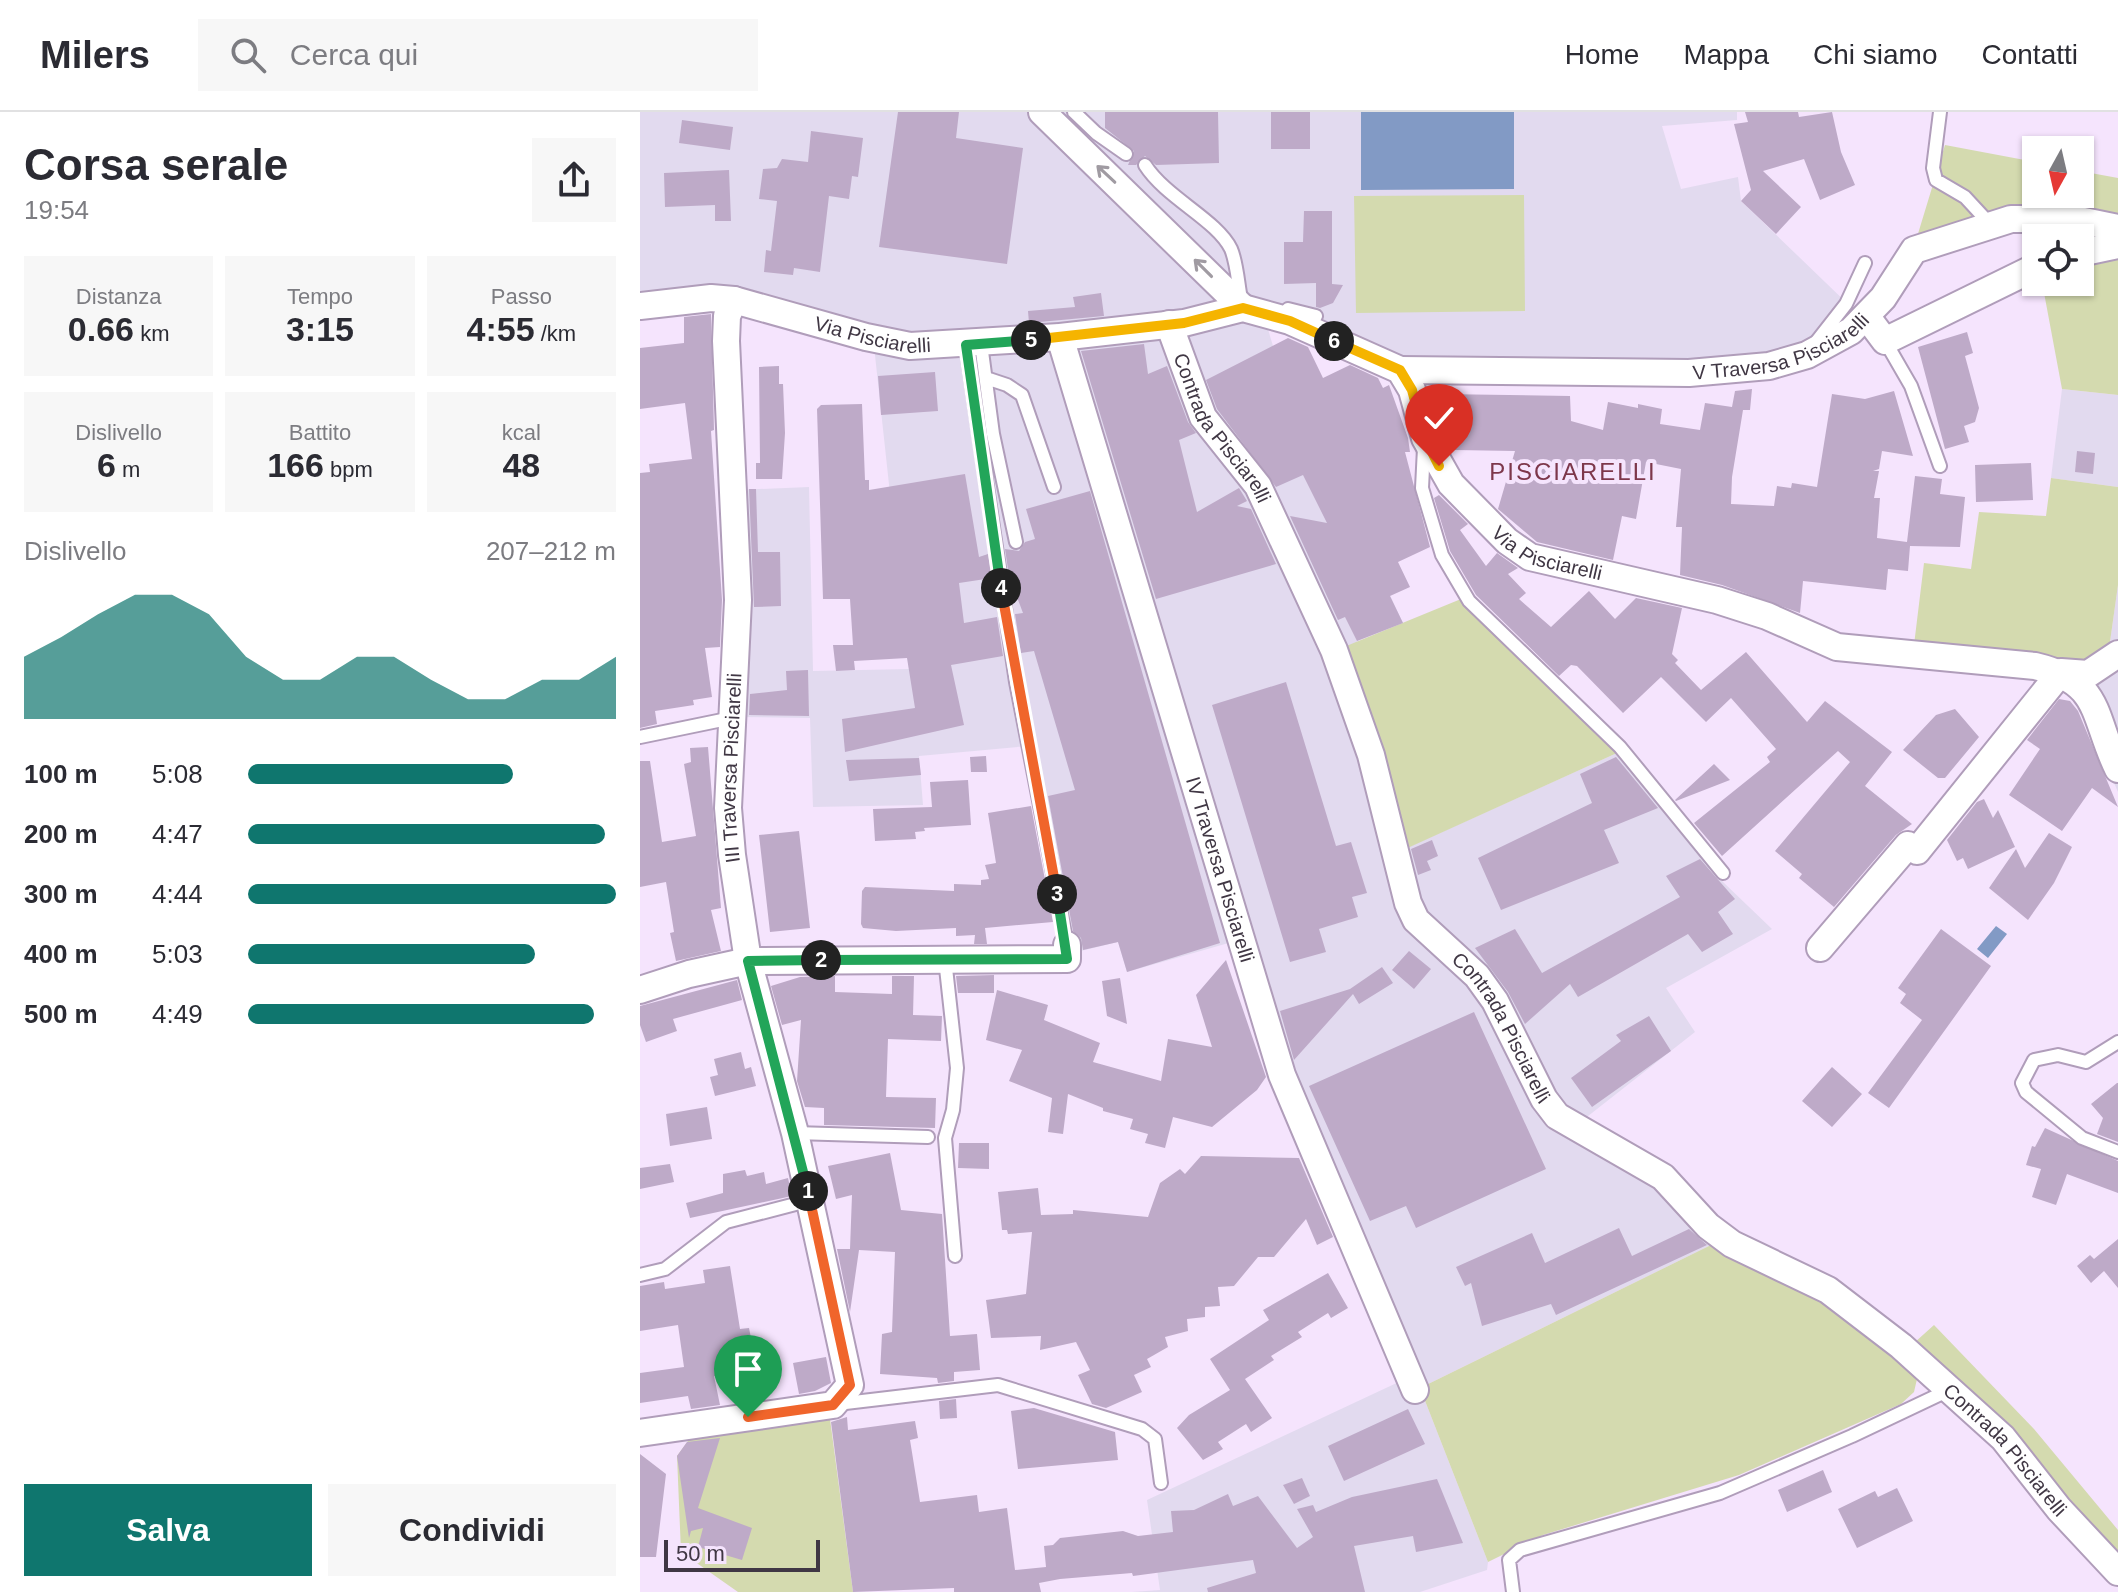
<!DOCTYPE html>
<html lang="it">
<head>
<meta charset="utf-8">
<style>
  body { margin:0; font-family:Arial,sans-serif; background:#f7f7f7; color:#2b2b33; height:100vh; display:flex; flex-direction:column; font-size:30px; white-space:nowrap }
  * { box-sizing:border-box; margin:0 }
  p { font-size:26px; color:#7c7c81 }
  .icon { flex:none; width:44px; height:44px; fill:none; stroke:currentColor; stroke-width:2; stroke-linecap:round; stroke-linejoin:round }
  .map { position:relative; flex:1; overflow:hidden }
  .sheet { display:flex; flex-direction:column; background:#fff; width:640px }
  .sheet>* { flex:none }
  .needle { width:52px; rotate:188deg }
  .fabs { position:absolute; left:1382px; top:24px; display:grid; gap:16px }
  .fabs a { display:grid; place-items:center; width:72px; height:72px; border-radius:0px; background:#fff; box-shadow:0 2px 6px #0004; font-size:40px }
  .scale { position:absolute; left:24px; bottom:20px; width:156px; box-sizing:border-box; padding-left:8px; border:4px solid #403744; border-top:0; font-size:22px; line-height:28px; white-space:nowrap; color:#403744; -webkit-text-stroke:6px #f5e4fd; paint-order:stroke }
  .pin { position:absolute; display:grid; place-items:center; width:68px; height:68px; color:#fff; margin:-82px -34px; border-radius:50% 50% 50% 0; rotate:-45deg; box-shadow:0 0 8px #0007 }
  .pin .icon { rotate:45deg }
  .km { position:absolute; width:40px; height:40px; margin:-20px; border-radius:50%; background:#222; color:#fff; font-size:22px; line-height:40px; text-align:center }
  .round { display:grid; place-items:center; flex:none; width:84px; height:84px; border-radius:0px; background:#f7f7f7 }
  .overview { display:flex; align-items:center; justify-content:space-between; height:136px; padding:0 24px }
  h1 { font-size:44px; font-weight:700; line-height:60px }
  .metrics { display:grid; grid-template-columns:repeat(3,1fr); gap:12px; height:136px; padding:8px 24px }
  .metrics div { display:grid; align-content:center; border-radius:0px; background:#f7f7f7; text-align:center }
  .metrics b { font-size:34px; font-weight:700 }
  .metrics small { font-size:22px; font-weight:400 }
  .metrics p { font-size:22px }
  .chart { height:224px; padding:16px 24px }
  .chart p { display:flex; justify-content:space-between }
  .chart svg { width:100%; height:144px; margin-top:8px; fill:#0f766e; opacity:.7 }
  .primary-button { display:flex; gap:16px; margin-top:auto; padding:16px 24px }
  .primary-button a { flex:1; height:92px; border-radius:0px; background:#0f766e; color:#fff; font-size:32px; font-weight:700; line-height:92px; text-align:center }
  .primary-button a+a { background:#f7f7f7; color:#2b2b33 }
  ul { padding:0 24px; list-style:none; font-size:26px }
  li { display:grid; grid-template-columns:128px 96px 1fr; align-items:center; height:60px }
  li i { height:20px; border-radius:10px; background:#0f766e }
  header { display:flex; align-items:center; gap:48px; box-sizing:border-box; height:112px; padding:0 40px; background:#fff; border-bottom:2px solid #e1e1e2 }
  header strong { font-size:38px }
  nav { display:flex; gap:44px; margin-inline-start:auto; font-size:28px }
  .search { width:560px; height:72px; background:#f7f7f7; display:flex; align-items:center; gap:20px; box-sizing:border-box; padding:0 28px; border-radius:0px; color:#7c7c81; font-size:30px }
  main { display:flex; flex:1; min-height:0 }
  .map>svg:first-child { display:block }
  .commercial { fill:#e2daef }
  .green { fill:#d4daaf }
  .water { fill:#829ac5 }
  .building { fill:#beaac8 }
  .lines { fill:none; stroke-linecap:round; stroke-linejoin:round }
  .lane-casing { stroke:#b09dba; stroke-width:16 }
  .street-casing { stroke:#b09dba; stroke-width:30 }
  .lane { stroke:#fff; stroke-width:12 }
  .street { stroke:#fff; stroke-width:26 }
  .oneway { stroke:#a09ba2 }
  .split-1-casing { stroke:#fff; stroke-width:16 }
  .split-2-casing { stroke:#fff; stroke-width:16 }
  .split-3-casing { stroke:#fff; stroke-width:16 }
  .split-4-casing { stroke:#fff; stroke-width:16 }
  .split-5-casing { stroke:#fff; stroke-width:16 }
  .split-6-casing { stroke:#fff; stroke-width:16 }
  .split-7-casing { stroke:#fff; stroke-width:16 }
  .split-1 { stroke:#f0652b; stroke-width:10 }
  .split-2 { stroke:#22a559; stroke-width:10 }
  .split-3 { stroke:#22a559; stroke-width:10 }
  .split-4 { stroke:#f0652b; stroke-width:10 }
  .split-5 { stroke:#22a559; stroke-width:10 }
  .split-6 { stroke:#f5b400; stroke-width:10 }
  .split-7 { stroke:#f5b400; stroke-width:10 }
  .labels { text-anchor:middle; stroke-width:8; stroke-linejoin:round; paint-order:stroke }
  .street-label { font-size:20px; fill:#403744; stroke:#f5e4fd }
  .quarter-label { font-size:24px; letter-spacing:2px; fill:#7d374b; stroke:#f5e4fd }
</style>
</head>
<body>
<header>
<strong>Milers</strong>
<div class="search"><svg class="icon" aria-label="search" viewBox="0 0 24 24"><circle cx="10" cy="10" r="6"/><path d="M15 15l6 6"/></svg>Cerca qui</div>
<nav><a>Home</a><a>Mappa</a><a>Chi siamo</a><a>Contatti</a></nav>
</header>
<main>
<section class="sheet">
<div class="overview"><div><h1>Corsa serale</h1><p>19:54</p></div><a class="round"><svg class="icon" aria-label="share" viewBox="0 0 24 24"><path d="M12 15V3M7 8l5-5 5 5M5 13v7h14v-7"/></svg></a></div>
<div class="metrics">
<div><p>Distanza</p><b>0.66<small> km</small></b></div>
<div><p>Tempo</p><b>3:15</b></div>
<div><p>Passo</p><b>4:55<small> /km</small></b></div>
</div>
<div class="metrics">
<div><p>Dislivello</p><b>6<small> m</small></b></div>
<div><p>Battito</p><b>166<small> bpm</small></b></div>
<div><p>kcal</p><b>48</b></div>
</div>
<div class="chart"><p><span>Dislivello</span>207–212 m</p>
<svg viewBox="0 0 160 44" preserveAspectRatio="none"><path d="M0 44V25L10 19L20 12L30 6L40 6L50 12L60 25L70 32L80 32L90 25L100 25L110 32L120 38L130 38L140 32L150 32L160 25V44z"/></svg>
</div>
<ul>
<li><b>100 m</b>5:08<i style="width:72%"></i></li>
<li><b>200 m</b>4:47<i style="width:97%"></i></li>
<li><b>300 m</b>4:44<i style="width:100%"></i></li>
<li><b>400 m</b>5:03<i style="width:78%"></i></li>
<li><b>500 m</b>4:49<i style="width:94%"></i></li>
</ul>
<div class="primary-button"><a>Salva</a><a>Condividi</a></div>
</section>
<div class="map">
<svg width="1478" height="1480" viewBox="0 0 1478 1480">
  <rect width="100%" height="100%" fill="#f5e4fd"/>
  <path class="commercial" d="M0,0H1097V8L1022,14L1041,77L1098,65L1101,89L1213,197L1177,223L1124,250L765,253L627,214L633,234L763,511L717,529L762,738L977,641L1083,770L1132,817L1026,876L1055,920L929,1019L1025,1080L1071,1133L780,1276L848,1450L847,1458L780,1480H492L520,1478L507,1388L763,1268L599,828L487,860L478,830L424,843L388,634L279,644L283,693L173,695L170,606L98,605L96,378L169,375L173,559L269,557L234,234L85,187L0,198Z
    M1422,277L1478,283V375L1411,366Z
    M1478,473V680L1445,604V549L1469,537Z"/>
  <path class="green" d="M1305,33L1396,50V82H1440V59L1478,66V111L1277,125Z
    M884,83L885,199L716,201L714,84Z
    M1478,140V283L1422,277L1402,170H1440V146Z
    M1411,366L1478,375V473L1469,537L1445,549L1274,533L1284,451L1331,457L1339,400L1406,404Z
    M821,487L977,641L761,739L699,537Z
    M1071,1133L1192,1193L1277,1267L1274,1280L1261,1292L1099,1363L903,1423L848,1450L780,1276Z
    M1294,1213L1394,1317L1478,1418V1447L1274,1231Z
    M190,1307L213,1480H98L41,1440L37,1344L48,1329L60,1322Z"/>
  <path class="water" d="M721,0H874V77L721,78Z
    M1356,814L1367,822L1348,846L1337,837Z"/>
  <path class="building" d="M258,0H319L316,26L383,36L367,152L239,135Z
    M465,0H578L579,51L516,53L505,44L496,53H488L494,39L465,16Z
    M631,0H670V37H631Z
    M1105,0H1158L1159,5L1192,0L1201,40L1215,73L1180,88L1164,47L1123,59L1161,95L1136,122L1101,89L1111,78L1094,12L1108,10Z
    M42,8L93,15L90,38L39,31Z
    M171,19L223,26L218,65L212,64L209,87L189,84L180,160L154,156L153,163L124,160L126,138L131,139L137,89L119,87L123,57L137,56L142,47L168,50Z
    M89,58L91,109H75V93L25,95L24,61Z
    M664,99H692V172L703,173L693,191L680,196L676,195V171L644,172V130H663Z
    M461,181L464,204L389,211L388,199L435,195L433,185Z
    M71,202L74,318L71,319L82,488L80,535L65,536L72,585L53,588L54,593L15,599L17,612L0,616V361L10,360L9,352L52,347L45,291L0,297V236L44,231V205Z
    M1327,220L1333,241L1325,244L1339,296L1335,310L1324,314L1329,330L1305,337L1278,235Z
    M648,226L668,235L683,266L710,253L738,266L743,276L749,273L768,326L770,340H765L790,435L758,450L770,475L750,484L763,511L717,529L705,505L698,508L650,404L687,411L663,363L636,375L577,297L566,268Z
    M504,232L508,262L527,254L548,310L556,321L539,328L557,400L599,376L607,389L597,394L611,397L636,452L516,487L441,239Z
    M139,254V272H143L145,321L142,367H116V351H120L119,255Z
    M295,260L298,299L241,303L238,264Z
    M1112,277L1110,298H1103L1092,365L1091,392L1134,394L1137,374L1151,376L1152,371L1177,375L1192,282L1225,287L1254,279L1273,344L1242,339L1239,357L1233,359H1239L1234,386H1240L1237,426L1267,430L1275,364L1302,367L1300,382L1325,385L1320,435L1270,434L1268,459L1248,457L1246,478L1163,469L1160,501L1082,473L1040,463L1042,415H1036L1041,357L1006,350L996,407L982,404L973,448L897,430L858,397L875,339L815,338L801,300L799,282L930,284L931,309L963,318L968,290L998,296V292L1022,297L1020,312L1060,318L1065,291L1092,295L1095,279Z
    M222,292L225,368H229V378L325,362L339,445L348,442L352,466L319,471L324,511L357,505L363,544L311,553L324,613L205,640L202,607L275,596L267,546L214,549L215,558L196,559L193,533H213L210,487H183L177,297L181,293Z
    M1437,339L1455,341L1453,362L1435,360Z
    M1391,351L1393,388L1336,390L1335,353Z
    M109,377H116L118,440H140L141,494L114,495Z
    M450,379L580,831L487,860L478,830L443,838L441,826L433,819L408,684L435,678L394,539L381,541L375,502L383,501L369,464L365,437L379,439L385,430L395,427L386,397Z
    M799,383L828,412L820,418L846,454L857,441L878,456L868,462L886,481L879,487L911,515L949,479L975,507L996,486L1042,496L1032,542L1038,548L1035,551L1061,578L1106,540L1167,610L1185,589L1252,640L1225,674L1272,712L1256,723L1194,795L1159,766L1162,762L1135,739L1210,650L1198,639L1082,744L1054,711L1130,650L1127,645L1136,637L1091,586L1066,610L1021,565L983,601L937,554L931,553L919,564L836,483L810,439L794,386Z
    M168,558L169,604L109,603L110,582L147,578L146,559Z
    M646,570L696,734L711,730L727,781L712,785L718,805L679,817L686,840L650,850L572,593Z
    M1419,587L1430,589L1438,599L1478,695L1452,676L1422,719L1369,683L1400,637L1387,628Z
    M1315,597L1339,625L1305,666H1298L1263,638L1296,603Z
    M68,635L81,796L71,798L81,839L36,849L30,821L34,820L26,770L0,775V649H10L22,730L56,724L44,652L51,650L50,636Z
    M346,644L347,660H331L330,645Z
    M976,645L1018,696L964,718L979,751L861,798L838,746L952,691L940,662Z
    M279,646L281,663L209,669L206,648Z
    M1074,652L1090,668L1036,689L1035,688Z
    M328,668L331,713L284,716L285,719L275,720L276,727L235,729L233,697L292,695L290,670Z
    M1344,687L1353,706L1358,698L1375,735L1328,757L1323,746L1317,749L1307,728L1337,690Z
    M391,694L413,810L345,816L347,832H334L335,823L316,824V816L256,819L223,816L221,812L222,779L225,775L314,779V772L341,773V768L349,767L345,753L356,751L348,701Z
    M159,719L170,816L130,820L119,723Z
    M1409,721L1432,735L1414,771L1388,808L1349,776L1376,737L1385,756Z
    M792,728L798,744L787,749L791,758L778,763L771,737Z
    M1060,747L1095,787L1078,800L1093,822L1062,840L1048,822L938,885L930,872L885,912L868,880L835,836L875,817L902,861L1040,785L1026,764Z
    M1301,817L1351,854L1249,996L1228,981L1282,908L1260,891L1266,882L1258,876Z
    M769,839L791,857L774,877L752,858Z
    M586,848L626,965L617,978L572,1015L533,1005L525,1036L505,1031L508,1022L490,1017L493,1007L463,999V996L428,982L423,1022L408,1020L412,986L369,969L382,938L346,928L357,878L408,893L404,908L460,931L453,950L521,969L528,927L572,935L556,883Z
    M742,855L753,871L719,892L713,882L654,948L640,899L710,877Z
    M354,863V881H318L316,864Z
    M195,864V880L252,882V864H274L273,903L302,904L301,929L248,927L246,985L296,986L295,1016L184,1013V996L165,995L157,969L161,908L142,913L131,874L160,865Z
    M480,866L487,912L467,904L462,869Z
    M97,868L102,888L33,907L37,919L6,930L0,913V894Z
    M834,900L906,1057L776,1116L766,1094L730,1109L669,974Z
    M1009,904L1031,939L952,995L931,966L981,929L976,923Z
    M101,940L105,957L111,955L116,974L75,984L70,965L78,963L74,947Z
    M1192,955L1222,982L1192,1015L1162,989Z
    M1477,971H1478V1030L1457,1022L1463,1006L1451,992Z
    M67,995L72,1027L30,1034L26,1002Z
    M1405,1016L1478,1049V1081L1427,1062L1416,1093L1392,1085L1401,1057L1386,1053L1392,1034L1395,1035Z
    M319,1031H349V1057L318,1056Z
    M250,1041L261,1098L302,1102L310,1224L337,1222L340,1258L314,1260V1269L298,1271L297,1266L240,1262L242,1222L252,1220L255,1140L219,1138L210,1200L197,1137H210L212,1083L196,1087L188,1054Z
    M561,1044L659,1046L693,1125L677,1133L666,1107L634,1145H618L594,1174L578,1175L580,1194L565,1195V1205L547,1207L548,1219L525,1225L528,1235L507,1247L511,1255L494,1263L502,1280L466,1296L452,1292L438,1263L450,1258L436,1230L400,1238L401,1224L351,1226L346,1188L386,1182L392,1120L368,1122L367,1118H362L358,1080L398,1076L401,1103L433,1102V1098L508,1105L520,1071L540,1057L545,1062Z
    M30,1052L34,1070L0,1077V1056Z
    M105,1058L107,1064L124,1060L126,1072L148,1066L152,1084L50,1106L46,1091L83,1081V1062Z
    M979,1116L992,1144L1049,1117L1067,1133L916,1203L911,1192L842,1214L831,1171L825,1174L816,1155L892,1121L905,1151Z
    M1478,1127V1176L1464,1159L1451,1171L1437,1154L1450,1143L1454,1147Z
    M90,1154L100,1217L109,1216L113,1236L104,1238L107,1251L97,1253L99,1260L74,1264L80,1293L51,1297L48,1284L0,1291V1261L44,1255L38,1213L0,1219V1174L24,1170L25,1177L65,1171L63,1158Z
    M688,1161L708,1196L691,1206L688,1201L658,1220L662,1225L631,1244L634,1248L605,1267L632,1306L611,1320L606,1312L578,1330L583,1337L563,1348L537,1316L549,1303L590,1278L570,1247L629,1208L623,1198Z
    M186,1245L191,1271L175,1279L159,1282L153,1251Z
    M316,1287L317,1306L300,1307L299,1289Z
    M394,1296L475,1320L478,1348L378,1357L371,1299Z
    M768,1297L785,1332L704,1369L688,1334Z
    M207,1305L208,1318L275,1309L278,1326L270,1328L280,1390L337,1383L339,1400L367,1396L375,1458L406,1455L404,1434L413,1433L420,1426L483,1419L498,1424L533,1420L531,1399L554,1398L588,1382L593,1394L618,1384L657,1436L673,1425L657,1397L673,1393L676,1400L712,1385L797,1367L823,1431L776,1440L773,1424L714,1434L725,1480H568L567,1476L616,1461L613,1448L493,1464L492,1461L420,1467L399,1471L401,1480H314V1476L213,1480L191,1310Z
    M80,1326L58,1396L112,1416L102,1448L58,1435L63,1416L51,1419L49,1426L37,1344L47,1330Z
    M0,1342L26,1362L16,1445H0Z
    M1183,1358L1192,1380L1147,1400L1138,1378Z
    M662,1366L670,1384L654,1392L643,1373Z
    M1257,1376L1273,1409L1217,1436L1198,1397L1235,1379L1238,1385Z"/>
  <g class="lines">
    <defs>
      <path id="lane" d="M434,0L456,21L486,42
        M1300,0L1293,56L1296,68L1325,85L1350,112
        M505,53C526,86 577,108 591,137C597,151 598,172 601,187
        M648,197L676,204
        M1177,229L1206,192L1225,151
        M1245,229L1271,274L1300,354
        M341,232L353,322L376,430
        M326,233L376,570L427,833
        M346,266L367,273L382,283L414,375
        M784,336L782,376L802,443L829,489L980,635L1083,761
        M0,625L92,606
        M305,847L317,956L313,998L305,1026L315,1144
        M1478,930L1446,950L1418,943L1394,948L1382,971L1386,980L1442,1026L1478,1040
        M155,1021L288,1025
        M0,1163L25,1157L86,1110L171,1088
        M197,1292L358,1273L502,1317L515,1327L521,1371
        M873,1480L869,1448L880,1438L1080,1381L1212,1324L1309,1278"/>
      <g id="street">
        <path d="M402,0L603,196"/>
        <path d="M1440,141L1478,133"/>
        <path id="s1" d="M0,194L71,186L94,188L226,225L270,234L420,225L544,211L603,196L650,209L760,258L772,278L785,326L811,372L867,429L890,445L1077,488L1127,504L1197,535L1395,554C1463,570 1452,604 1478,657"/>
        <path d="M1227,205L1245,229L1396,155"/>
        <path id="s2" d="M529,212L563,305L618,374L694,538L731,643L768,791L776,808L837,864L855,889L904,987L917,1004L1023,1065L1068,1114L1092,1132L1188,1178L1261,1234L1363,1326L1419,1397L1478,1460"/>
        <path id="s3" d="M420,225L642,963L775,1278"/>
        <path id="s4" d="M760,258L1049,261L1129,254L1167,243L1211,219L1243,186L1274,138L1371,107H1434L1478,116"/>
        <path d="M1180,836L1268,733L1277,739L1421,560L1448,562L1478,542"/>
        <path d="M0,878L49,862L108,849L427,847V833"/>
        <path id="s5" d="M0,1321L193,1293L210,1273L155,1021L108,849L92,743L88,696L98,488L86,229L87,204L94,188"/>
      </g>
    </defs>
    <use href="#lane" class="lane-casing"/>
    <use href="#street" class="street-casing"/>
    <use href="#lane" class="lane"/>
    <use href="#street" class="street"/>
  </g>
  <defs><path id="oneway-shaft" d="M-6 0H5M1.5-3L5.5 0L1.5 3" fill="none" stroke-width="1.6" stroke-linecap="round" stroke-linejoin="round" transform="scale(2)"/></defs>
  <g class="oneway">
    <use href="#oneway-shaft" transform="translate(466 62) rotate(-137)"/>
    <use href="#oneway-shaft" transform="translate(563 156) rotate(-135)"/>
  </g>
  <g class="lines">
    <defs>
      <path id="split-1" d="M108,1305L193,1293L210,1273L168,1079"/>
      <path id="split-2" d="M168,1079L108,849L181,848"/>
      <path id="split-3" d="M181,848L427,847L417,782"/>
      <path id="split-4" d="M361,476L417,782"/>
      <path id="split-5" d="M361,476L326,233L391,228"/>
      <path id="split-6" d="M391,228L544,211L603,196L650,209L694,229"/>
      <path id="split-7" d="M694,229L760,258L772,278L785,326L799,354"/>
    </defs>
    <use href="#split-1" class="split-1-casing"/>
    <use href="#split-2" class="split-2-casing"/>
    <use href="#split-3" class="split-3-casing"/>
    <use href="#split-4" class="split-4-casing"/>
    <use href="#split-5" class="split-5-casing"/>
    <use href="#split-6" class="split-6-casing"/>
    <use href="#split-7" class="split-7-casing"/>
    <use href="#split-1" class="split-1"/>
    <use href="#split-2" class="split-2"/>
    <use href="#split-3" class="split-3"/>
    <use href="#split-4" class="split-4"/>
    <use href="#split-5" class="split-5"/>
    <use href="#split-6" class="split-6"/>
    <use href="#split-7" class="split-7"/>
  </g>
  <g class="labels">
    <g class="street-label">
      <text dy="7" stroke="none"><textPath href="#s1" startOffset="238">Via Pisciarelli</textPath></text>
      <text dy="7" stroke="none"><textPath href="#s4" startOffset="386">V Traversa Pisciarelli</textPath></text>
      <text dy="7" stroke="none"><textPath href="#s2" startOffset="118">Contrada Pisciarelli</textPath></text>
      <text dy="7" stroke="none"><textPath href="#s1" startOffset="1030">Via Pisciarelli</textPath></text>
      <text dy="7" stroke="none"><textPath href="#s5" startOffset="852">III Traversa Pisciarelli</textPath></text>
      <text dy="7" stroke="none"><textPath href="#s3" startOffset="556">IV Traversa Pisciarelli</textPath></text>
      <text dy="7" stroke="none"><textPath href="#s2" startOffset="790">Contrada Pisciarelli</textPath></text>
      <text dy="7" stroke="none"><textPath href="#s2" startOffset="1460">Contrada Pisciarelli</textPath></text>
    </g>
    <g class="quarter-label">
      <text x="933" y="368">PISCIARELLI</text>
    </g>
  </g>
</svg>
<div class="fabs">
<a><svg class="needle" viewBox="-14 -14 28 28"><path d="M0-13l5 13h-10z" fill="#e53935"/><path d="M0 13l5-13h-10z" fill="#7c7c81"/></svg></a>
<a><svg class="icon" aria-label="locate" viewBox="0 0 24 24"><circle cx="12" cy="12" r="6"/><path d="M12 2v4M12 18v4M2 12h4M18 12h4"/></svg></a>
</div>
<div class="scale">50 m</div>
<div class="pin" style="left:108px;top:1305px;background:#1e9e55"><svg class="icon" aria-label="arrive" viewBox="0 0 24 24"><path d="M6 21V4h12l-3 4 3 4H6"/></svg></div>
<div class="pin" style="left:799px;top:354px;background:#d93025"><svg class="icon" aria-label="check" viewBox="0 0 24 24"><path d="M5 12l5 5 9-10"/></svg></div>
<b class="km" style="left:168px;top:1079px">1</b>
<b class="km" style="left:181px;top:848px">2</b>
<b class="km" style="left:417px;top:782px">3</b>
<b class="km" style="left:361px;top:476px">4</b>
<b class="km" style="left:391px;top:228px">5</b>
<b class="km" style="left:694px;top:229px">6</b>
</div>
</main>
</body>
</html>
